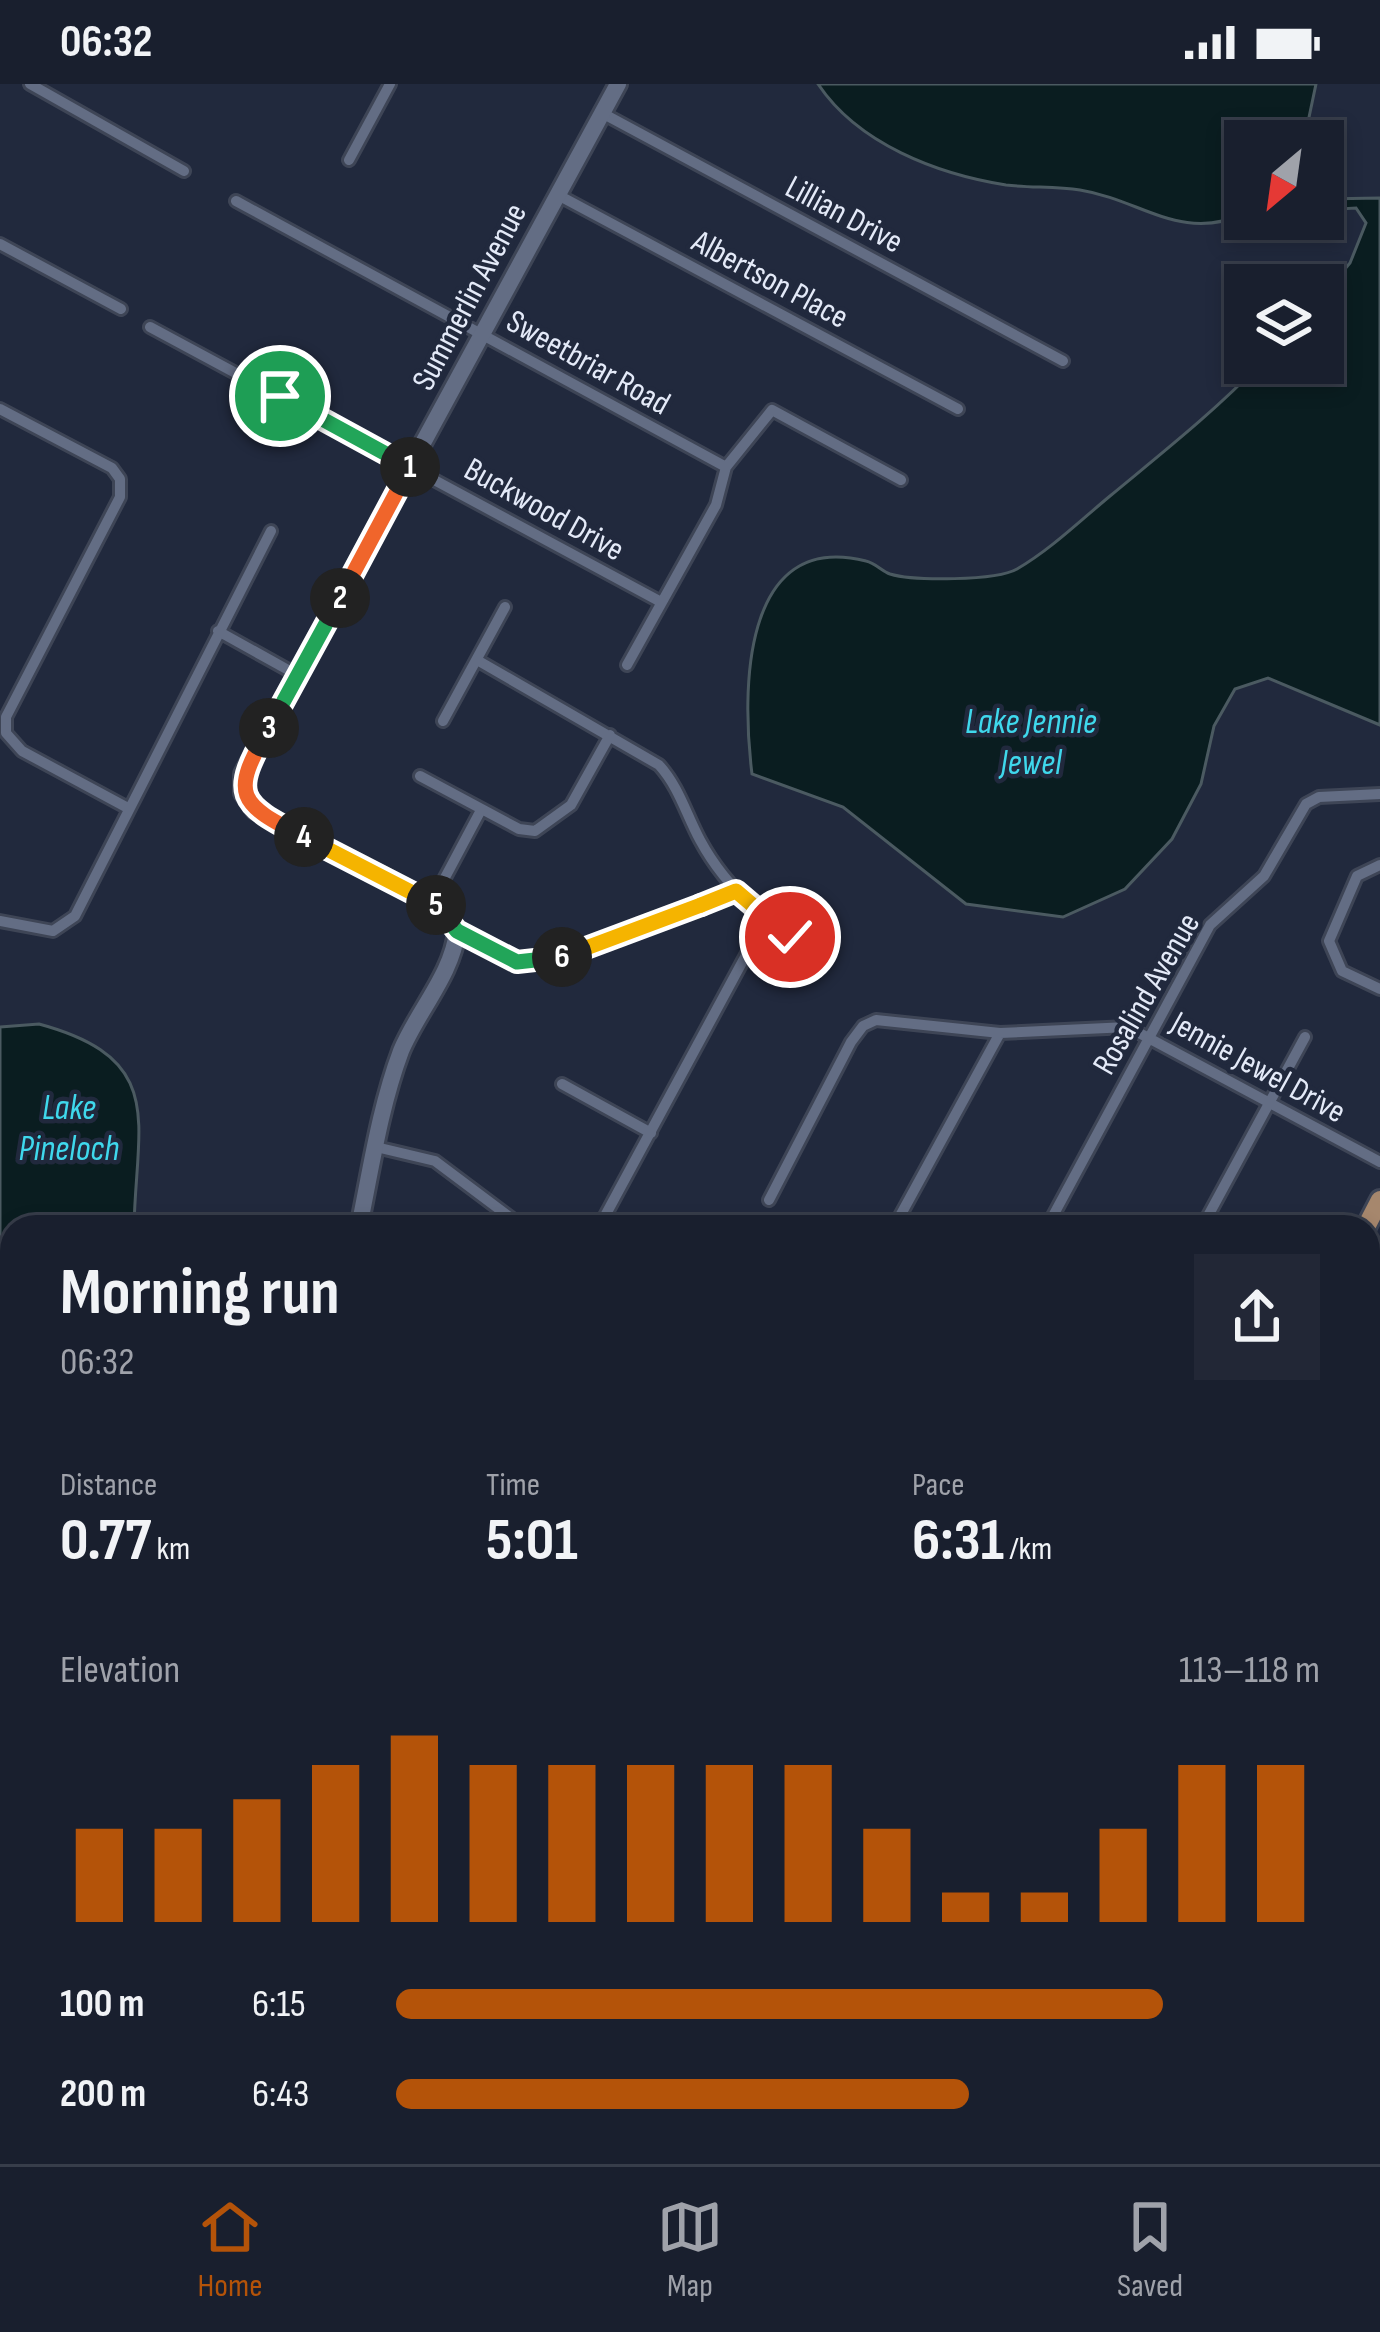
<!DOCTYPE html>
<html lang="en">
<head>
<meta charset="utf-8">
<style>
  body { margin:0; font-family:"Sofia Sans Condensed",sans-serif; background:#222736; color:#f1f3f6; height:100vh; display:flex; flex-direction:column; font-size:45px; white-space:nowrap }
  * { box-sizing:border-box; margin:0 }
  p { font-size:39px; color:#9fa2aa }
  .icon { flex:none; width:66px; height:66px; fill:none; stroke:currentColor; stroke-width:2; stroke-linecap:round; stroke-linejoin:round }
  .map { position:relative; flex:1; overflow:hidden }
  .details { position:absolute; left:0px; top:1131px; width:1380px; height:951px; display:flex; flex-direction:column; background:#191f2e; border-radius:36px 36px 0 0; box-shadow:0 6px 18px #0003,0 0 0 3px #373d4a }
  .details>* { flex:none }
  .needle { width:78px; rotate:209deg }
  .controls { position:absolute; left:1224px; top:36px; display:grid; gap:24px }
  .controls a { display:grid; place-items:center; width:120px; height:120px; border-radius:0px; background:#191f2e; box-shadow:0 6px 18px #0003,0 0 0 3px #373d4a; font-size:60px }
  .pin { position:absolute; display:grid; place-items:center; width:102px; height:102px; color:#fff; margin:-51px; border:6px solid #fff; border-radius:50%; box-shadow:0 3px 12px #0007 }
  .km { position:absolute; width:60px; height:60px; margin:-30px; border-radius:50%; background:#222; color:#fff; font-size:33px; line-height:60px; text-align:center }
  .round { display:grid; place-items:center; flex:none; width:126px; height:126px; border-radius:0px; background:#222736 }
  .headline { display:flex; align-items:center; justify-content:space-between; height:204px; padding:0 60px }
  h1 { font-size:66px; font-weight:700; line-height:90px }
  .figures { display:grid; grid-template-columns:repeat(3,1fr); gap:18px; height:204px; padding:12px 60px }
  .figures div { display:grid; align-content:center }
  .figures b { font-size:60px; font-weight:700 }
  .figures small { font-size:33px; font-weight:400 }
  .figures p { font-size:33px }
  .chart { height:336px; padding:24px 60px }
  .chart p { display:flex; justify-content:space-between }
  .chart svg { width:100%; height:216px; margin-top:12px; stroke:#b45309; stroke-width:6 }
  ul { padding:0 60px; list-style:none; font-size:39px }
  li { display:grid; grid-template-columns:192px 144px 1fr; align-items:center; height:90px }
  li i { height:30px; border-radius:15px; background:#b45309 }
  .status { display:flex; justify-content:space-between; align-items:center; height:84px; padding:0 60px; background:#191f2e; direction:ltr }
  .status svg { height:33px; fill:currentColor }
  .dock { display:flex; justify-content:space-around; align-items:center; height:168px; border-top:3px solid #373d4a; background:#191f2e; font-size:33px; color:#9fa2aa }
  .dock a { display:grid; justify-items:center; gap:6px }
  .dock .selected { color:#b45309 }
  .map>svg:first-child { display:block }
  .built { fill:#29354d }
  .water { fill:#0a1d20; stroke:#4b5a61; stroke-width:3 }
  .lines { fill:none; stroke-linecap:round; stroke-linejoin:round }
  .street-casing { stroke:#3e4556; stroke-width:16 }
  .secondary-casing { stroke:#3e4556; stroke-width:22 }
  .primary-casing { stroke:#3e4556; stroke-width:24 }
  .street { stroke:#636d84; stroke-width:10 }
  .secondary { stroke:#636d84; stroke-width:16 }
  .primary { stroke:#a6876d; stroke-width:18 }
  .rail { stroke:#b6bccc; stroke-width:3; stroke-dasharray:18 9; stroke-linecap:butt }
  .split-1-casing { stroke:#fff; stroke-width:24 }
  .split-2-casing { stroke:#fff; stroke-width:24 }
  .split-3-casing { stroke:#fff; stroke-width:24 }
  .split-4-casing { stroke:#fff; stroke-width:24 }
  .split-5-casing { stroke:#fff; stroke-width:24 }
  .split-6-casing { stroke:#fff; stroke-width:24 }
  .split-7-casing { stroke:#fff; stroke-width:24 }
  .split-8-casing { stroke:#fff; stroke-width:24 }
  .split-1 { stroke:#22a559; stroke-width:15 }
  .split-2 { stroke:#f0652b; stroke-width:15 }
  .split-3 { stroke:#22a559; stroke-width:15 }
  .split-4 { stroke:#f0652b; stroke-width:15 }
  .split-5 { stroke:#f5b400; stroke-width:15 }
  .split-6 { stroke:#22a559; stroke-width:15 }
  .split-7 { stroke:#f5b400; stroke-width:15 }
  .split-8 { stroke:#f5b400; stroke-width:15 }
  .labels { text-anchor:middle; stroke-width:9; stroke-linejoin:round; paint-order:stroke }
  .street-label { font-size:33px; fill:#e4eaf8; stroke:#21293d }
  .water-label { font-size:36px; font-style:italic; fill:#3fd8ec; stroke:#21293d }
</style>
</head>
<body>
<div class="status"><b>06:32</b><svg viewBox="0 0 49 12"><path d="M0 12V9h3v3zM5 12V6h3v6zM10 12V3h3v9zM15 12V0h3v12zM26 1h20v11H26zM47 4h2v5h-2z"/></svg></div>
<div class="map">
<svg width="1380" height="2080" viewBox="0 0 1380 2080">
  <rect width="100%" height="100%" fill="#21293d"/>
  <path class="built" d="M384,2070H822L829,2079L404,2080Z"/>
  <path class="water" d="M818,0H1316L1304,57H1245V130C1179,158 1142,116 1080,106C1056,102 1031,104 1006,101C937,90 858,60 818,0Z
    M1380,114V641L1268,594L1235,605L1214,642L1201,700L1172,755L1125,805L1063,833L966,820L843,723L752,690C742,611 740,445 866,477C875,479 882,487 890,490C913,497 996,497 1017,485C1050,466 1081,436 1110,412C1163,368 1214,328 1261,279H1323V211L1350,179L1366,139L1356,124L1323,126V115Z
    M39,940C168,975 136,1039 134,1143H12V1631L0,1641V943Z"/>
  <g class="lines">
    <defs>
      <path id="street" d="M30,0L184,87
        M602,29L1063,277
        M349,76L390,0
        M558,111L958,325
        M236,117L726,383
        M0,160L121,225
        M150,243L661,518
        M0,325L112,384L120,395V413L6,633V649L22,667L126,723
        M218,547L299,592
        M477,576L659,681C679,703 686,730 700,756C728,808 772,843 823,871
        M627,581L716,421L726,383L772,326L901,396
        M443,637L505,523
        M420,692L519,745L535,747L571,721L610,651
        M1380,781L1357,792L1329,857L1342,887L1380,905
        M432,818L481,726
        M0,837L53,847L75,832L271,447
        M457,847L517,878L549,879L736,807
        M562,1000L651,1049
        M376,1063L435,1077L523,1143
        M769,1116L851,958L863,942L876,936L1000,949L1128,943L1380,1078
        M599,1143L765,836
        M894,1143L1000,949
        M1047,1143L1210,841L1264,792L1306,720L1319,713L1380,710
        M1202,1143L1305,953
        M1368,1192L1380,1199
        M1368,1464L1380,1470
        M0,1952L12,1958
        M1073,2080L1078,2070"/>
      <path id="secondary" d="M359,1143C371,1085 380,1023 401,967C417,928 453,889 457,847L432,818L255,726L243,709V690L618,0
        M0,1771L12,1761
        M167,2080L172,2070"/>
      <path id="primary" d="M1366,1143L1380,1116
        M852,2080L858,2070"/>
    </defs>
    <use href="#street" class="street-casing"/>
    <use href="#secondary" class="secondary-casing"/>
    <use href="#primary" class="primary-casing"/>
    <use href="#street" class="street"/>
    <use href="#secondary" class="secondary"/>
    <use href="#primary" class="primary"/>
    <path class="rail" d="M1368,1690L1380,1682
      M1368,1986L1380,1946
      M1347,2080L1350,2070"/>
  </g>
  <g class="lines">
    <defs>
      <path id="split-1" d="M280,312L410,383"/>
      <path id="split-2" d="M340,514L410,383"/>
      <path id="split-3" d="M269,644L340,514"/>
      <path id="split-4" d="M269,644C230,711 237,719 304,753"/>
      <path id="split-5" d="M304,753L436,821"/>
      <path id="split-6" d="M436,821L457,847L517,878L562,873"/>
      <path id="split-7" d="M562,873L701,821"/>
      <path id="split-8" d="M701,821L736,807L790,853"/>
    </defs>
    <use href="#split-1" class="split-1-casing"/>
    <use href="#split-2" class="split-2-casing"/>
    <use href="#split-3" class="split-3-casing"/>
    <use href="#split-4" class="split-4-casing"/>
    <use href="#split-5" class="split-5-casing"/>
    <use href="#split-6" class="split-6-casing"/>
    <use href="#split-7" class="split-7-casing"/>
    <use href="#split-8" class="split-8-casing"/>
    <use href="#split-1" class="split-1"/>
    <use href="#split-2" class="split-2"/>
    <use href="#split-3" class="split-3"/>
    <use href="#split-4" class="split-4"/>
    <use href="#split-5" class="split-5"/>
    <use href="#split-6" class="split-6"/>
    <use href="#split-7" class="split-7"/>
    <use href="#split-8" class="split-8"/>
  </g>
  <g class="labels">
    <g class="street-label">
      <text transform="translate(845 129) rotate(28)" y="12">Lillian Drive</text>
      <text transform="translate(771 194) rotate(28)" y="12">Albertson Place</text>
      <text transform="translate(468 212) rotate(-62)" y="12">Summerlin Avenue</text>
      <text transform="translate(589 277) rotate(29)" y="12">Sweetbriar Road</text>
      <text transform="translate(545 424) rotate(29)" y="12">Buckwood Drive</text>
      <text transform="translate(1145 909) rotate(-60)" y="12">Rosalind Avenue</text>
      <text transform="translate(1259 982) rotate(29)" y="12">Jennie Jewel Drive</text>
    </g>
    <g class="water-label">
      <text x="1031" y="649">Lake Jennie<tspan x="1031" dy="41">Jewel</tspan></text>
      <text x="69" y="1035">Lake<tspan x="69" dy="41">Pineloch</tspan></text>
    </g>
  </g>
</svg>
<div class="controls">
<a><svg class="needle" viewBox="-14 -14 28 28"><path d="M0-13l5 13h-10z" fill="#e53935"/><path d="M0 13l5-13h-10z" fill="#9fa2aa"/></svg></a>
<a><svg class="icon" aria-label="layers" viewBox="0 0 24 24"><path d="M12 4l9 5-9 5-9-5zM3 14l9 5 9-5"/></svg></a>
</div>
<div class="pin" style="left:280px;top:312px;background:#1e9e55"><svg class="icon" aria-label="arrive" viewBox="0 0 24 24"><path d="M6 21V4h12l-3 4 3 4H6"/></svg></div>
<div class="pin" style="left:790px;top:853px;background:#d93025"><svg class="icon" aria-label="check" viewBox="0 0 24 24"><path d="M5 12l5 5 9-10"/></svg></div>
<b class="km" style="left:410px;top:383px">1</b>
<b class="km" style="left:340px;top:514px">2</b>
<b class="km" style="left:269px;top:644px">3</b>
<b class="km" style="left:304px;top:753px">4</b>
<b class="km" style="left:436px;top:821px">5</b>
<b class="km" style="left:562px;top:873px">6</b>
<section class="details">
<div class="headline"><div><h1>Morning run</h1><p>06:32</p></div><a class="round"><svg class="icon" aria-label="share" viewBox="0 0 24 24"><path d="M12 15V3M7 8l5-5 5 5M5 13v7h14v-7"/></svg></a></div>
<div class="figures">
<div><p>Distance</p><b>0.77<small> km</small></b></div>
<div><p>Time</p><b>5:01</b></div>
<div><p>Pace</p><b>6:31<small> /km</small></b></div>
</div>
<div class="chart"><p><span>Elevation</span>113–118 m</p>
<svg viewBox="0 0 160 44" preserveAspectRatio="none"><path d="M5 44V25M15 44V25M25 44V19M35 44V12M45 44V6M55 44V12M65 44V12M75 44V12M85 44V12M95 44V12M105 44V25M115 44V38M125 44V38M135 44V25M145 44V12M155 44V12"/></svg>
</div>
<ul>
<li><b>100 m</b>6:15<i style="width:83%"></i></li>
<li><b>200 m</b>6:43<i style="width:62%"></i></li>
</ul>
</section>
</div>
<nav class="dock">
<a class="selected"><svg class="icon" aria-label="home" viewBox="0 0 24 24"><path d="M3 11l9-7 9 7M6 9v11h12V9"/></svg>Home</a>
<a><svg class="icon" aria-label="map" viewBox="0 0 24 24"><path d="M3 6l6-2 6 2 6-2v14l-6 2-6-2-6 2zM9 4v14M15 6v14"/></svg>Map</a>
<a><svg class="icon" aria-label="saved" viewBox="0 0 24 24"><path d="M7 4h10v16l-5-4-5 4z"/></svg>Saved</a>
</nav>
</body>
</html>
